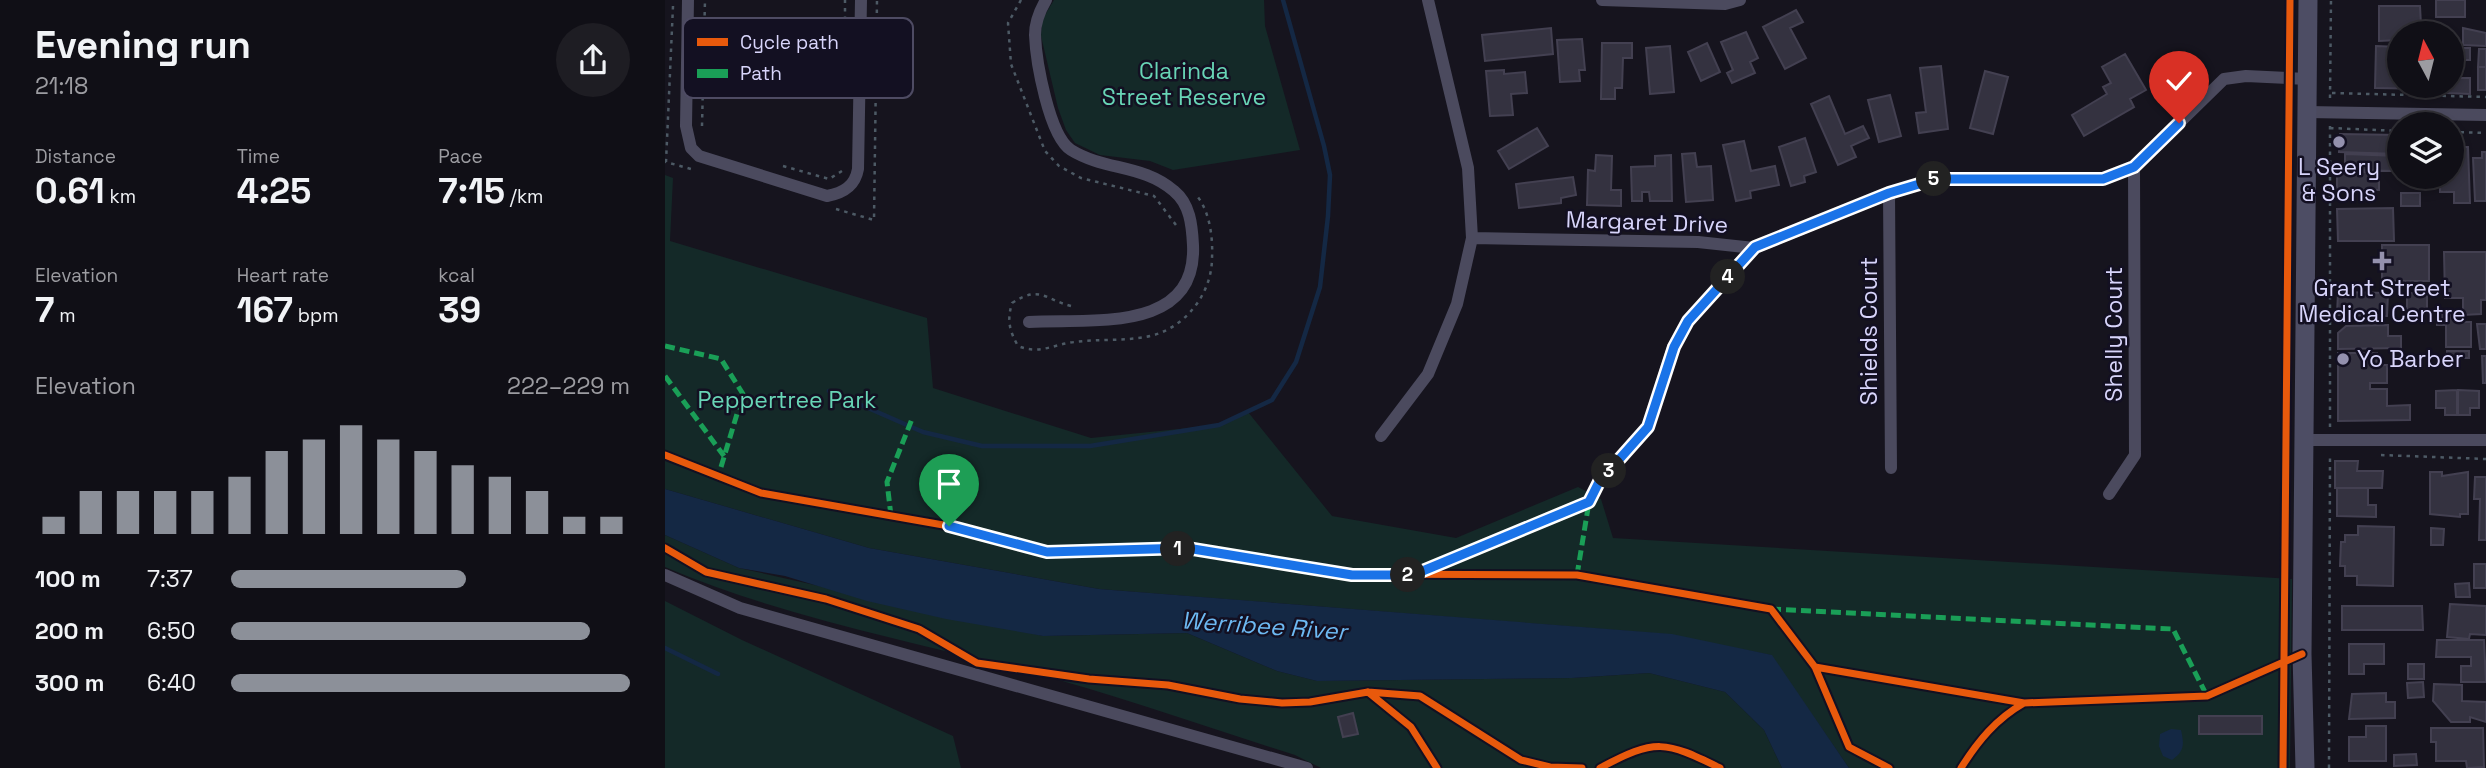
<!DOCTYPE html>
<html lang="en">
<head>
<meta charset="utf-8">
<style>
  body { margin:0; font-family:"Space Grotesk",sans-serif; background:#1e1d23; color:#f1f3f6; height:100vh; display:flex; flex-direction:column; font-size:26px; white-space:nowrap }
  * { box-sizing:border-box; margin:0 }
  p { font-size:23px; color:#9c9ca1 }
  .icon { flex:none; width:38px; height:38px; fill:none; stroke:currentColor; stroke-width:2; stroke-linecap:round; stroke-linejoin:round }
  .map { position:relative; flex:1; overflow:hidden }
  .sheet { display:flex; flex-direction:column; background:#100f16; width:665px }
  .sheet>* { flex:none }
  .needle { width:46px; rotate:353deg }
  .fabs { position:absolute; left:1722px; top:21px; display:grid; gap:14px }
  .fabs a { display:grid; place-items:center; width:77px; height:77px; border-radius:50%; background:#100f16; box-shadow:0 4px 10px #0003,0 0 0 2px #302f35; font-size:35px }
  .pin { position:absolute; display:grid; place-items:center; width:60px; height:60px; color:#fff; margin:-72px -30px; border-radius:50% 50% 50% 0; rotate:-45deg; box-shadow:0 0 7px #0007 }
  .pin .icon { rotate:45deg }
  .km { position:absolute; width:35px; height:35px; margin:-18px; border-radius:50%; background:#222; color:#fff; font-size:19px; line-height:35px; text-align:center }
  .round { display:grid; place-items:center; flex:none; width:74px; height:74px; border-radius:37px; background:#1e1d23 }
  .headline { display:flex; align-items:center; justify-content:space-between; height:119px; padding:0 35px }
  h1 { font-size:38px; font-weight:600; line-height:52px }
  .figures { display:grid; grid-template-columns:repeat(3,1fr); gap:10px; height:119px; padding:7px 35px }
  .figures div { display:grid; align-content:center }
  .figures b { font-size:35px; font-weight:600 }
  .figures small { font-size:19px; font-weight:400 }
  .figures p { font-size:19px }
  .chart { height:196px; padding:14px 35px }
  .chart p { display:flex; justify-content:space-between }
  .chart svg { width:100%; height:126px; margin-top:7px; stroke:#8c9099; stroke-width:6 }
  ul { padding:0 35px; list-style:none; font-size:23px }
  li { display:grid; grid-template-columns:112px 84px 1fr; align-items:center; height:52px }
  li i { height:18px; border-radius:9px; background:#8c9099 }
  main { display:flex; flex:1; min-height:0 }
  .map>svg:first-child { display:block }
  .green { fill:#142928 }
  .water { fill:#142844 }
  .lines { fill:none; stroke-linecap:round; stroke-linejoin:round }
  .stream { stroke:#142844; stroke-width:4.5 }
  .building { fill:#343240; stroke:#434051; stroke-width:2 }
  .path { stroke:#4d5a65; stroke-width:2.5; stroke-dasharray:3.5 5; stroke-linecap:butt }
  .street { stroke:#4b4a5e; stroke-width:12 }
  .secondary { stroke:#4d4d64; stroke-width:19 }
  .quiet { stroke:#1a9f57; stroke-width:5; stroke-dasharray:10 5; stroke-linecap:butt }
  .cycleway-casing { stroke:#131022; stroke-width:11 }
  .cycleway { stroke:#e8590c; stroke-width:7 }
  .route-casing { stroke:#fff; stroke-width:14 }
  .route { stroke:#1a73e8; stroke-width:9 }
  .poi-dot { fill:#9491ae; stroke:#131022; stroke-width:2.5 }
  .labels { text-anchor:middle; stroke-width:5; stroke-linejoin:round; paint-order:stroke }
  .park-label { font-size:23px; fill:#68d5b6; stroke:#131022 }
  .poi-label { font-size:23px; fill:#d8d5fb; stroke:#131022 }
  .street-label { font-size:23px; fill:#d8d5fb; stroke:#131022 }
  .water-label { font-size:24px; font-style:italic; fill:#6db9f2; stroke:#131022 }
  .key { fill:#131022; stroke:#4e4b63; stroke-width:2 }
  .key-label { font-size:19px; fill:#d8d5fb }
</style>
</head>
<body>
<main>
<section class="sheet">
<div class="headline"><div><h1>Evening run</h1><p>21:18</p></div><a class="round"><svg class="icon" aria-label="share" viewBox="0 0 24 24"><path d="M12 15V3M7 8l5-5 5 5M5 13v7h14v-7"/></svg></a></div>
<div class="figures">
<div><p>Distance</p><b>0.61<small> km</small></b></div>
<div><p>Time</p><b>4:25</b></div>
<div><p>Pace</p><b>7:15<small> /km</small></b></div>
</div>
<div class="figures">
<div><p>Elevation</p><b>7<small> m</small></b></div>
<div><p>Heart rate</p><b>167<small> bpm</small></b></div>
<div><p>kcal</p><b>39</b></div>
</div>
<div class="chart"><p><span>Elevation</span>222–229 m</p>
<svg viewBox="0 0 160 44" preserveAspectRatio="none"><path d="M5 44V38M15 44V29M25 44V29M35 44V29M45 44V29M55 44V24M65 44V15M75 44V11M85 44V6M95 44V11M105 44V15M115 44V20M125 44V24M135 44V29M145 44V38M155 44V38"/></svg>
</div>
<ul>
<li><b>100 m</b>7:37<i style="width:59%"></i></li>
<li><b>200 m</b>6:50<i style="width:90%"></i></li>
<li><b>300 m</b>6:40<i style="width:100%"></i></li>
</ul>
</section>
<div class="map">
<svg width="1821" height="768" viewBox="0 0 1821 768">
  <rect width="100%" height="100%" fill="#16141e"/>
  <path class="green" d="M389,0H599L600,26L635,150L508,170L485,161L435,155L410,143L401,130L393,108L376,36L377,20Z
    M0,175L8,178L5,241L262,318L268,388L426,438L553,425L583,412L667,516L791,538L913,487L936,499L948,538L1627,579L1625,768H1184L1106,655L1000,634L434,589L204,548L0,489Z
    M0,535L74,568L378,636L522,633L612,671L652,681L907,678L984,673L1060,692L1099,730L1117,768H656L630,755C541,727 452,695 361,671C241,640 115,616 0,567Z
    M0,601L77,640L288,736L296,768H0Z"/>
  <path class="water" d="M0,489L204,548L434,589L1007,634L1107,655L1184,768H1117L1099,730L1060,692L984,673L907,678L652,681L612,671L522,633L378,636L281,619L202,601L120,576L74,568L0,535Z
    M1506,729L1516,730C1519,744 1520,751 1507,760L1498,756L1494,746L1495,734Z"/>
  <g class="lines">
    <path class="stream" d="M164,391L258,432L317,446H425L554,425L607,400L631,362L655,287L663,216L665,175L659,146L618,0
      M0,648L53,674"/>
  </g>
  <path class="building" d="M1771,0H1800V17H1771Z
    M1714,6H1755L1756,25H1764V33H1734V40L1714,41Z
    M1131,10L1138,22L1125,28L1141,58L1120,69L1098,27Z
    M886,28L888,54L820,61L817,35Z
    M1798,28L1821,33V46L1798,45Z
    M1081,32L1093,58L1085,62L1090,73L1067,83L1062,73L1068,70L1056,42Z
    M917,39L920,70H914L915,81L895,82L892,40Z
    M937,43H967V58H958L957,88H950V99H936Z
    M1042,43L1055,72L1036,81L1023,52Z
    M1005,46L1009,92L985,94L981,48Z
    M1711,46L1734,47V86H1765V89L1710,88Z
    M1787,48H1805V60H1787Z
    M1814,49H1821V67H1813Z
    M1460,54L1481,90L1465,99L1469,107L1419,136L1407,115L1442,94L1438,87L1446,83L1437,67Z
    M1276,66L1283,129L1254,133L1251,113L1261,112L1255,68Z
    M1813,67H1821V90H1813Z
    M839,70V74L860,72L862,93L846,94L848,115L825,116L821,71Z
    M1320,71L1343,77L1328,134L1305,128Z
    M1787,78H1805V94L1782,93V86H1787Z
    M1225,95L1236,136L1214,142L1203,100Z
    M1164,96L1180,134L1198,126L1204,138L1186,146L1191,157L1173,165L1146,104Z
    M872,128L883,146L844,169L833,151Z
    M1675,134L1734,135V154L1674,152Z
    M1140,138L1151,172L1139,176L1140,182L1126,186L1114,147Z
    M1079,141L1086,171L1110,166L1114,185L1085,191L1086,198L1071,201L1058,145Z
    M1787,147H1803L1805,203H1789V192H1775V177H1787Z
    M1817,152H1821V201H1810L1808,158H1817Z
    M1030,153L1032,167L1046,166L1048,200L1021,202L1017,154Z
    M1680,154L1734,156V171L1680,170Z
    M931,155L947,156L946,190H956V206L922,205L923,170L930,171Z
    M1006,155L1007,201H985L984,192H977V201H967L966,167L990,166V156Z
    M1672,172H1714V190L1672,189Z
    M908,177L911,195L896,198V203L854,208L851,184Z
    M1736,193H1755V206H1736Z
    M1728,208L1729,241H1673L1672,209Z
    M1717,245H1764V281H1717Z
    M1779,252H1821V300H1816V314L1798,315V298H1780Z
    M1673,292L1723,293L1722,316L1672,315Z
    M1742,293H1762V312H1742Z
    M1790,313V322H1806V347H1781V325H1772V314Z
    M1812,324H1821V349H1815Z
    M1723,325V336H1736V348L1673,349V333L1681,326Z
    M1782,351H1804V358H1782Z
    M1673,353H1712V365H1722V383H1705V389H1722V406L1745,405V420L1673,421Z
    M1817,356H1821V383H1818Z
    M1792,390V415H1780V408H1771V391Z
    M1793,390L1814,391V408H1805V415H1793Z
    M1670,461H1693L1692,471H1718L1717,488H1670Z
    M1765,472H1777V476L1803,472V514H1795V517L1765,514Z
    M1810,477H1821V540H1814L1815,499H1809Z
    M1672,488H1703V505H1711V517L1672,516Z
    M1693,526L1729,527L1728,586L1692,585V576H1680V566H1675L1676,542H1680V535H1693Z
    M1766,528L1779,529L1778,545H1766Z
    M1809,564H1821V588H1809Z
    M1804,583L1805,597H1791L1790,584Z
    M1785,604L1821,606V635L1805,634L1804,639L1782,637Z
    M1677,606H1757L1758,630H1677Z
    M1772,640H1819L1821,682H1796V666H1806V657H1771Z
    M1684,644H1719V664H1699V674H1684Z
    M1743,664H1759V679H1743Z
    M1758,682L1759,697L1743,698L1742,683Z
    M1769,684L1797,685V701L1821,702V722L1805,717V722H1786L1768,701Z
    M1721,693V702H1730V718L1684,719L1687,694Z
    M688,713L693,734L678,737L673,717Z
    M1534,716H1597V734H1534Z
    M1701,726H1721V761H1684V737H1701Z
    M1766,728H1818L1819,767L1802,768L1801,761H1771V742H1766Z
    M1751,754L1752,765L1729,766V755Z"/>
  <g class="lines">
    <path class="path" d="M356,0L343,23L346,64L380,151L394,166L416,178L489,196L511,225
      M8,6L1,162L26,169
      M180,54V0
      M1667,93L1821,97
      M1665,98L1666,0
      M37,126L40,0
      M1665,126V427
      M1665,128L1734,131
      M1787,132L1821,133
      M118,166L164,179L177,171
      M171,209L209,220L212,0
      M406,306C379,299 375,285 347,303C342,320 344,330 353,346C375,355 389,344 410,342C433,339 458,341 480,337C518,331 547,295 547,258C548,238 545,212 532,196
      M1716,455L1821,459
      M1664,768L1665,455"/>
    <path class="street" d="M23,0L21,126L26,148L34,156L162,196C179,193 190,186 193,169L196,0
      M763,0L803,168L807,238L1033,242L1089,248L1224,193L1271,179H1438L1469,167L1559,79L1581,76L1642,79
      M937,0L1060,4L1075,0
      M1642,112L1821,115
      M1224,193L1226,468
      M364,322C424,318 532,335 528,245C527,225 525,204 509,191C478,164 440,171 406,150C384,136 371,61 370,35C370,22 374,12 381,0
      M716,436L763,374L792,304L807,238
      M1638,440H1821
      M934,482L983,427L1008,347L1023,321L1089,248
      M1444,494L1470,455L1469,167
      M0,575L75,608L642,768"/>
    <path class="secondary" d="M1640,768L1637,654L1643,0"/>
    <path class="quiet" d="M0,346L56,359L78,394L53,477
      M0,376L59,456
      M226,516L222,482L247,419
      M912,575L924,502
      M1106,609L1508,629L1542,696"/>
    <defs>
      <path id="cycleway" d="M0,455L96,493L284,526L382,552L522,549L687,574L912,575L1106,609L1150,667L1184,747L1224,768
        M0,548L41,572L161,599L254,629L312,663L424,679L503,685L575,699L617,703L645,702L703,692L755,696L856,760L885,767L917,768
        M757,571L924,502L934,482
        M1150,667L1359,703
        M703,692L746,727L772,768
        M935,768C991,738 1000,741 1055,768
        M1296,768C1313,741 1331,719 1359,703L1542,696L1637,654
        M1618,768L1625,0"/>
    </defs>
    <use href="#cycleway" class="cycleway-casing"/>
    <use href="#cycleway" class="cycleway"/>
  </g>
  <g class="lines">
    <defs>
      <path id="route" d="M284,526L382,552L522,548L687,575H748L924,502L934,482L983,427L1009,347L1023,321L1090,247L1224,193L1271,179H1438L1469,167L1514,123"/>
    </defs>
    <use href="#route" class="route-casing"/>
    <use href="#route" class="route"/>
  </g>
  <g class="poi-dot">
    <circle cx="1674" cy="142" r="7"/>
    <path d="M1713.5 250.5h7v7h7v7h-7v7h-7v-7h-7v-7h7z"/>
    <circle cx="1678" cy="359" r="7"/>
  </g>
  <g class="labels">
    <g class="park-label">
      <text x="519" y="79">Clarinda<tspan x="519" dy="26">Street Reserve</tspan></text>
      <text x="122" y="408">Peppertree Park</text>
    </g>
    <g class="poi-label">
      <text x="1674" y="175">L Seery<tspan x="1674" dy="26">&amp; Sons</tspan></text>
      <text x="1717" y="296">Grant Street<tspan x="1717" dy="26">Medical Centre</tspan></text>
      <text x="1692" y="367" text-anchor="start">Yo Barber</text>
    </g>
    <g class="street-label">
      <text transform="translate(982 222) rotate(2)" y="8">Margaret Drive</text>
      <text transform="translate(1204 331) rotate(-90)" y="8">Shields Court</text>
      <text transform="translate(1449 334) rotate(-90)" y="8">Shelly Court</text>
    </g>
    <g class="water-label">
      <text transform="translate(599 626) rotate(4)" y="8">Werribee River</text>
    </g>
  </g>
  <rect x="18" y="18" width="230" height="80" rx="10" class="key"/>
  <rect x="32" y="38" width="31" height="8" fill="#e8590c"/>
  <rect x="32" y="69" width="31" height="9" fill="#1a9f57"/>
  <g class="key-label">
    <text x="75" y="49">Cycle path</text>
    <text x="75" y="80">Path</text>
  </g>
</svg>
<div class="fabs">
<a><svg class="needle" viewBox="-14 -14 28 28"><path d="M0-13l5 13h-10z" fill="#e53935"/><path d="M0 13l5-13h-10z" fill="#9c9ca1"/></svg></a>
<a><svg class="icon" aria-label="layers" viewBox="0 0 24 24"><path d="M12 4l9 5-9 5-9-5zM3 14l9 5 9-5"/></svg></a>
</div>
<div class="pin" style="left:284px;top:526px;background:#1e9e55"><svg class="icon" aria-label="arrive" viewBox="0 0 24 24"><path d="M6 21V4h12l-3 4 3 4H6"/></svg></div>
<div class="pin" style="left:1514px;top:123px;background:#d93025"><svg class="icon" aria-label="check" viewBox="0 0 24 24"><path d="M5 12l5 5 9-10"/></svg></div>
<b class="km" style="left:513px;top:549px">1</b>
<b class="km" style="left:743px;top:575px">2</b>
<b class="km" style="left:944px;top:471px">3</b>
<b class="km" style="left:1063px;top:277px">4</b>
<b class="km" style="left:1269px;top:179px">5</b>
</div>
</main>
</body>
</html>
